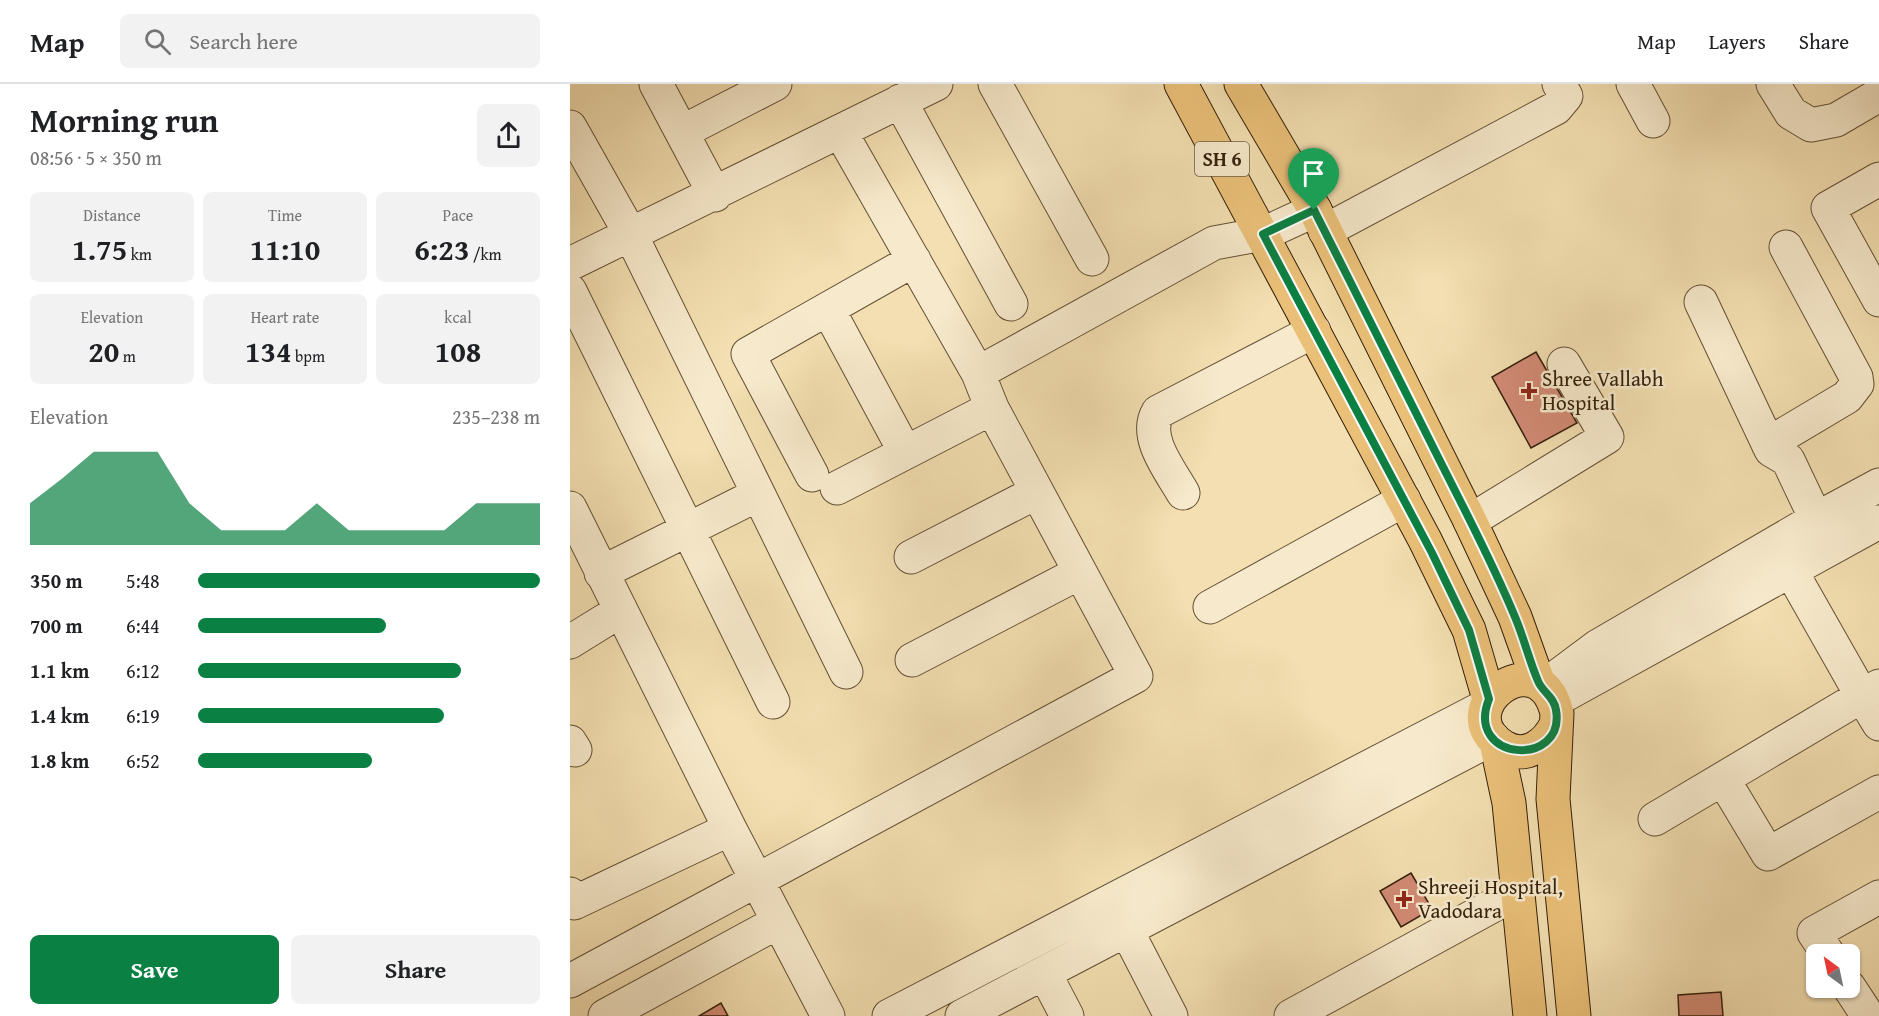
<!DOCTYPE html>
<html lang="en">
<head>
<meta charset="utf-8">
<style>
  body { margin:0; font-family:"Gentium Book Plus",serif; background:#f2f2f2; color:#202124; height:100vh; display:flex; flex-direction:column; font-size:22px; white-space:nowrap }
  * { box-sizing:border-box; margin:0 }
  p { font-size:20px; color:#757577 }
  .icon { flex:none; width:33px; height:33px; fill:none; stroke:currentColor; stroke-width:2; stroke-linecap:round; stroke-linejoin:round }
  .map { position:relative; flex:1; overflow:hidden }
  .sheet { display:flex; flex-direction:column; background:#fff; width:570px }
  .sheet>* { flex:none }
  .needle { width:39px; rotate:327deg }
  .buttons { position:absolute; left:1236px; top:860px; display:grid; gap:12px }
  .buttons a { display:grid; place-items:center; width:54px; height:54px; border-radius:9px; background:#fff; box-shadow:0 2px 4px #0004; font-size:30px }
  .pin { position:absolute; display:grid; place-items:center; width:51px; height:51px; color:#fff; margin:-62px -26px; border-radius:50% 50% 50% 0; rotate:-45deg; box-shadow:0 0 6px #0007 }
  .pin .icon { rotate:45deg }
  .round { display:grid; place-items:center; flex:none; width:63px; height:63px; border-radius:9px; background:#f2f2f2 }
  .head { display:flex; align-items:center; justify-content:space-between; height:102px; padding:0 30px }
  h1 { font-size:33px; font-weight:800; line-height:45px }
  .metrics { display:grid; grid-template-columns:repeat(3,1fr); gap:9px; height:102px; padding:6px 30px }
  .metrics div { display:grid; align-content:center; border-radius:9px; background:#f2f2f2; text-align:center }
  .metrics b { font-size:30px; font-weight:800 }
  .metrics small { font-size:16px; font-weight:400 }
  .metrics p { font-size:16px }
  .chart { height:168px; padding:12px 30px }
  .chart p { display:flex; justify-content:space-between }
  .chart svg { width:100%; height:108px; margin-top:6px; fill:#0b8043; opacity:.7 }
  .action { display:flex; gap:12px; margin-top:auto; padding:12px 30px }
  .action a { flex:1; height:69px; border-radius:9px; background:#0b8043; color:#fff; font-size:24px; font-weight:800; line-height:69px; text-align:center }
  .action a+a { background:#f2f2f2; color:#202124 }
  ul { padding:0 30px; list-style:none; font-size:20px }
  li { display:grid; grid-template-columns:96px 72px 1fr; align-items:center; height:45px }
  li i { height:15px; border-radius:8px; background:#0b8043 }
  header { display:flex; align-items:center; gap:36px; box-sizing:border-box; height:84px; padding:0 30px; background:#fff; border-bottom:2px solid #e0e0e0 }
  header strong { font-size:28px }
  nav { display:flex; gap:33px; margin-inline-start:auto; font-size:21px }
  .search { width:420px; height:54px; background:#f2f2f2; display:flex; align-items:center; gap:15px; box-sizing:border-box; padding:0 21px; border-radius:9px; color:#757577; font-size:22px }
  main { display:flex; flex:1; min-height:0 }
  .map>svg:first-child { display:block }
  .building { fill:#d38b76; stroke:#331f0a; stroke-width:1.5 }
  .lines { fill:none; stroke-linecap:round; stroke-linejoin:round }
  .minor-casing { stroke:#634f34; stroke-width:35 }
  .major-casing { stroke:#331f0a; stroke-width:35 }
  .minor { stroke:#f7eacc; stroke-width:33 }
  .major { stroke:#eac078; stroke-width:33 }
  .route-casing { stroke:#fff; stroke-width:12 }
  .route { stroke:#0b8043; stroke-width:8 }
  .poi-dot { fill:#8f2418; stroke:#f7eacc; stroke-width:2 }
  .labels { text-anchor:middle; stroke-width:5; stroke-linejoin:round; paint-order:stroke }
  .shield { fill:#f7eacc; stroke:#6e5c44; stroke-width:1.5 }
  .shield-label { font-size:20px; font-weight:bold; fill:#331f0a }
  .poi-label { font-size:21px; fill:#331f0a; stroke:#f7eacc; text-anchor:start }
</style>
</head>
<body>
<header>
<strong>Map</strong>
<div class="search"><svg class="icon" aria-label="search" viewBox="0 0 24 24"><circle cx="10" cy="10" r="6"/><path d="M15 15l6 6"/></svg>Search here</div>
<nav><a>Map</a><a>Layers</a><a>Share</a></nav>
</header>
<main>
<section class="sheet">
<div class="head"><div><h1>Morning run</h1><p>08:56 · 5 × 350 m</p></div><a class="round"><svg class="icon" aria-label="share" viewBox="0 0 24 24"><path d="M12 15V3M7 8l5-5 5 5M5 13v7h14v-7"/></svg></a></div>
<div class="metrics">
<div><p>Distance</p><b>1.75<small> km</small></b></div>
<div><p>Time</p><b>11:10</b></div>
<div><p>Pace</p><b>6:23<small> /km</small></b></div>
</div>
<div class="metrics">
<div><p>Elevation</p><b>20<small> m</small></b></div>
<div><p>Heart rate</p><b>134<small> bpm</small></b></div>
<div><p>kcal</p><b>108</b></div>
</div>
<div class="chart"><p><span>Elevation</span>235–238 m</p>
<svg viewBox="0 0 160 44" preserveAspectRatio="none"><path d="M0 44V27L10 17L20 6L30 6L40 6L50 27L60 38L70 38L80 38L90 27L100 38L110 38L120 38L130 38L140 27L150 27L160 27V44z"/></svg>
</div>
<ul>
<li><b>350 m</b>5:48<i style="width:100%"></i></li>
<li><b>700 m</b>6:44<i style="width:55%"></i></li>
<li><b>1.1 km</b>6:12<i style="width:77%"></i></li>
<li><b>1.4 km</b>6:19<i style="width:72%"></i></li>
<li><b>1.8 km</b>6:52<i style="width:51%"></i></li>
</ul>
<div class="action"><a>Save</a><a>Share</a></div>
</section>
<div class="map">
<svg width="1309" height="932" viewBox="0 0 1309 932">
  <rect width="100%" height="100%" fill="#f3dfb1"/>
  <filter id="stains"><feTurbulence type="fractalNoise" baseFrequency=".00333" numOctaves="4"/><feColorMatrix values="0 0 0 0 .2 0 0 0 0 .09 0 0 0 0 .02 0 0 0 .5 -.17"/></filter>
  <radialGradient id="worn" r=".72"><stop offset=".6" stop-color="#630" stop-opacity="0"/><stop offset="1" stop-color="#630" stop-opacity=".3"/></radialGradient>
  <path class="building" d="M966,268L1007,339L961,364L922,293Z
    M841,789L862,825L831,843L810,807Z
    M1151,908L1153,932H1109L1108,911Z
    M151,919L158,932H129Z"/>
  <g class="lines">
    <defs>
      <path id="minor" d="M86,0L145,111
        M425,0L522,175
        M1063,0L1083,37
        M1203,0L1221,29L1241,41L1266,36L1309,11
        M330,17L441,220
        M0,43L61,151L276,588
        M112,48L205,0
        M1309,95L1258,124L1309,216
        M755,147L986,24L996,12L989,0
        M0,180L366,0
        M0,207L203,618
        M1131,218L1201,366L1218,376L1246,435
        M258,225L327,353
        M408,289L644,159L693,150L745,126
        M1198,360L1277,313L1287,300L1286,293L1216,163
        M242,391L178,270L344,176
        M267,404L422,324
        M613,409C600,386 573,353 588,328L744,247
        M0,424L160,745L258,932
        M900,437L1037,353L994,280
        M341,473L467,408
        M1221,487L1292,612L1309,602
        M31,489L187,411
        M640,523L834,416
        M0,558L50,527
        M342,576L509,489
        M973,603L1028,562L1246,435L1309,401
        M984,617L1309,438
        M0,658L5,666
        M1153,695L1198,770L1309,708
        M1085,735L1292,612L1309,640
        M0,810L4,819L160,745
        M557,847L601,932
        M1258,870L1244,849L1309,813
        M475,890L497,932
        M0,897L566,592L422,324L408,289L270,47
        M1279,903L1298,932
        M35,932L208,838
        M319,932L916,622
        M392,932L923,654
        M721,932L946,809"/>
      <path id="major" d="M611,0L855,456L899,546L919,615
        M671,0L745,126L900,437L945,533L969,600
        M986,641C976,661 955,676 934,663C874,628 968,552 987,629L983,715L1004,932
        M926,658L939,719L960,932"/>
    </defs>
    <use href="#minor" class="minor-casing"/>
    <use href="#major" class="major-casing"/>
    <use href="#minor" class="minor"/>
    <use href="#major" class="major"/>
  </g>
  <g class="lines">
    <defs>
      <path id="route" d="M744,126C785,207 826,289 866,369C893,423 922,477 945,533C954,554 959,576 968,597C972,608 984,612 986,626C996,684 894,678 919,615L899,546L862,469L693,150Z"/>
    </defs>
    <use href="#route" class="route-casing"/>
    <use href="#route" class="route"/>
  </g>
  <g class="poi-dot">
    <path d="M956 298h6v6h6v6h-6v6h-6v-6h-6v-6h6z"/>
    <path d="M831 806h6v6h6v6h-6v6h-6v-6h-6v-6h6z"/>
  </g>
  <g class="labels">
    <rect class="shield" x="625" y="58" width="54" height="34" rx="4.5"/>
    <g class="shield-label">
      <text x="652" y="82">SH 6</text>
    </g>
    <g class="poi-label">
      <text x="972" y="302">Shree Vallabh<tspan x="972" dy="24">Hospital</tspan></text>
      <text x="848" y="810">Shreeji Hospital,<tspan x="848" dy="24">Vadodara</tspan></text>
    </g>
  </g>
  <rect width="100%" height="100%" filter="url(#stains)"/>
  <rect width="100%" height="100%" fill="url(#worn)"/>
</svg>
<div class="buttons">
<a><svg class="needle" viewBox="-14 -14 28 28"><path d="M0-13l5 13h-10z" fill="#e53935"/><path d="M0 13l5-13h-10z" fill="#757577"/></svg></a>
</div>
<div class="pin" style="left:744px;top:126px;background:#1e9e55"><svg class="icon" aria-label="arrive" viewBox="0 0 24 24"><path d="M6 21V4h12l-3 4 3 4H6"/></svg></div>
</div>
</main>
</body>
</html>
